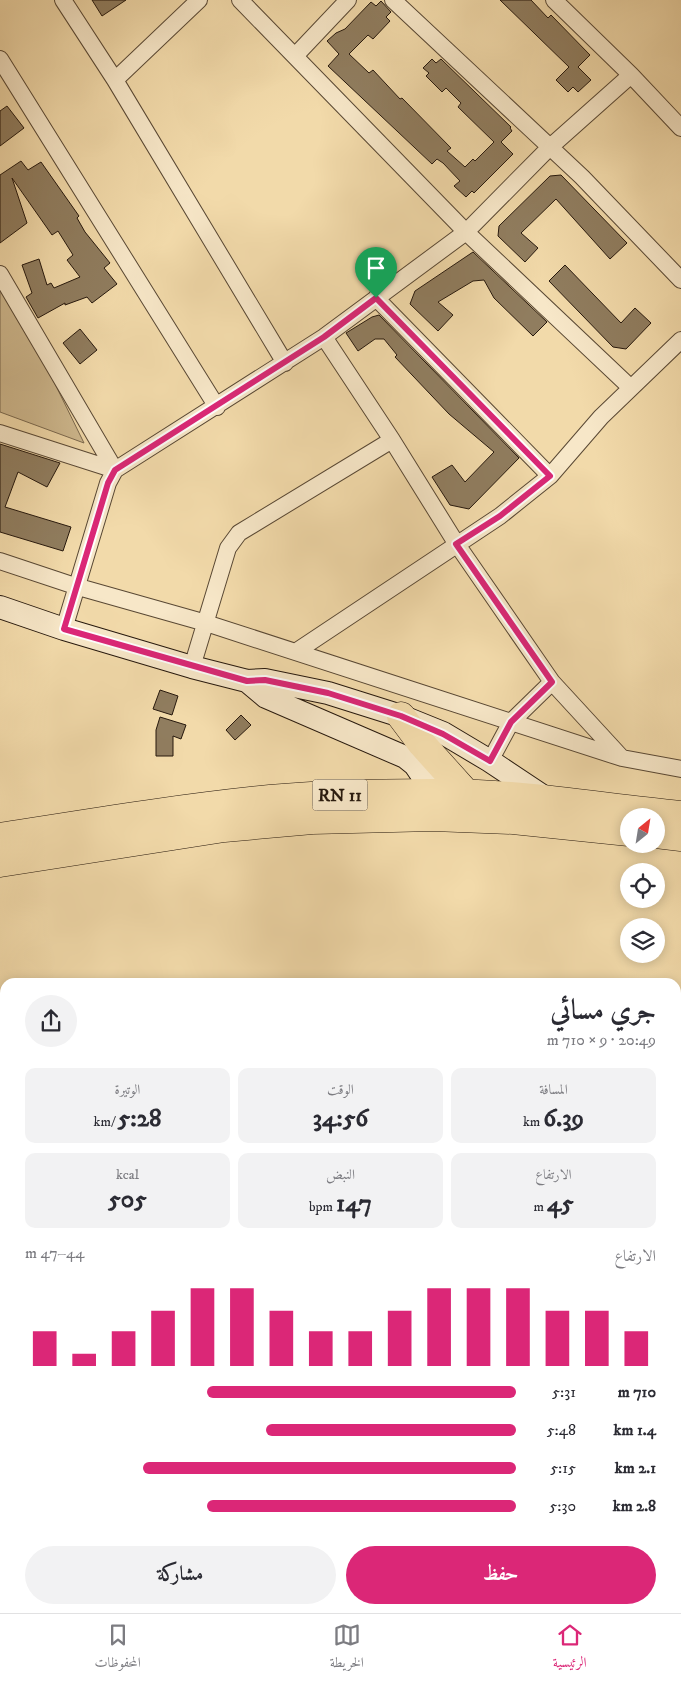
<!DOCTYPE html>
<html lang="ar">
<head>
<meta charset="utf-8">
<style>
  body { margin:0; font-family:"IM FELL DW Pica",Amiri,serif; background:#f2f2f3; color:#2b2b33; direction:rtl; height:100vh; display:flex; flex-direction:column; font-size:19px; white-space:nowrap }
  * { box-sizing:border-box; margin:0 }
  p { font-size:16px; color:#7c7c81 }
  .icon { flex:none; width:28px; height:28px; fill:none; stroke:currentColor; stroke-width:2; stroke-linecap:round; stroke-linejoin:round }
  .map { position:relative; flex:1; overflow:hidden; direction:ltr }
  .sheet { position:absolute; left:0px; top:978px; width:681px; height:636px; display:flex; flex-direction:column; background:#fff; border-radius:15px 15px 0 0; box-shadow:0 2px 12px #0003; direction:rtl }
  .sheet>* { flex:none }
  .needle { width:32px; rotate:30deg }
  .tools { position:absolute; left:620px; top:808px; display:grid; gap:10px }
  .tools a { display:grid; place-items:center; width:45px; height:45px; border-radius:50%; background:#fff; box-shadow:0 2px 12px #0003; font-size:25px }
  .pin { position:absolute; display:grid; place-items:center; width:42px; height:42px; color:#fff; margin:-51px -21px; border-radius:50% 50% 50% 0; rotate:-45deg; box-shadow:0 0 5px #0007 }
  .pin .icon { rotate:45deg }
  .round { display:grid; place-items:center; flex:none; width:52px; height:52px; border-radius:26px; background:#f2f2f3 }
  .overview { display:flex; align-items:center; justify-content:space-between; height:85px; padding:0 25px }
  h1 { font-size:28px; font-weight:800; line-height:38px }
  .stats { display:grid; grid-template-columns:repeat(3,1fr); gap:8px; height:85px; padding:5px 25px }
  .stats div { display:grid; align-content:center; border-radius:10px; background:#f2f2f3; text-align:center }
  .stats b { font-size:25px; font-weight:800 }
  .stats small { font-size:14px; font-weight:400 }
  .stats p { font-size:14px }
  .chart { height:140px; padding:10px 25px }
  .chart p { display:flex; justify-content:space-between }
  .chart svg { width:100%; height:90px; margin-top:5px; stroke:#db2777; stroke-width:6 }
  .action { display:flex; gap:10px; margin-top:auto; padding:10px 25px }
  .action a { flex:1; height:58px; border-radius:30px; background:#db2777; color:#fff; font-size:20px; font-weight:800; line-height:58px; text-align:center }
  .action a+a { background:#f2f2f3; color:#2b2b33 }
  ul { padding:0 25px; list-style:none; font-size:16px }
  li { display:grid; grid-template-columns:80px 60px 1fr; align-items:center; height:38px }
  li i { height:12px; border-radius:6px; background:#db2777 }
  .dock { display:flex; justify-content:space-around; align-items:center; height:70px; border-top:1px solid #e1e1e2; background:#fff; font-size:14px; color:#7c7c81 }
  .dock a { display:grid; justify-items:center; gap:2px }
  .dock .active { color:#db2777 }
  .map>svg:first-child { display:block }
  .green { fill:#cfb98f; stroke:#7a684e }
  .building { fill:#907d5f; stroke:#26180d }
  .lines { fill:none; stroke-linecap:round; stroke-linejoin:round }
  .street-casing { stroke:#594834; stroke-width:18 }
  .secondary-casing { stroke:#26180d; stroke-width:24 }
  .highway-casing { stroke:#26180d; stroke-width:29 }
  .street { stroke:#f7e7c8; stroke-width:16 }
  .secondary { stroke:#f7e7c8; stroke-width:22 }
  .highway { stroke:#f2daaa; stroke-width:28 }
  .route-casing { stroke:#fff; stroke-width:10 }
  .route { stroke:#db2777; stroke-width:6 }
  .labels { text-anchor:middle; stroke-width:4; stroke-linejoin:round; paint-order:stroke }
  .shield { fill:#f7e7c8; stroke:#655645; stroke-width:1 }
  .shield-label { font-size:18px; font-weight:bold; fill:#26180d }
</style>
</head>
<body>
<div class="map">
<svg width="681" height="1613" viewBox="0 0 681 1613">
  <rect width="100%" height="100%" fill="#f2daaa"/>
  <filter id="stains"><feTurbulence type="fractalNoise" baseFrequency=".004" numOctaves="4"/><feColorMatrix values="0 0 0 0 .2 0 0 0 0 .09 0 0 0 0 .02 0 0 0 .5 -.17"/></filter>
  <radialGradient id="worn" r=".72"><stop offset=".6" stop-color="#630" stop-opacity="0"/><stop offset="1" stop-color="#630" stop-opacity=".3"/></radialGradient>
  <path class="green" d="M6,284L84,443L0,412V285Z"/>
  <path class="building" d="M92,0H126L102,16Z
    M500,0H531L548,18L551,15L590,55L578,67L591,80L578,92L573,87L568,92L556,80L569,67Z
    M381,1L391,12L386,17L390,21L373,39L368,35L349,54L369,73L373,70L400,99L402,98L451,148L447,151L465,167L473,159L475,161L494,142L458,107L461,103L446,88L442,92L426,76L429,73L423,68L432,59L436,63L441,59L511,127L510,128L512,131L501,142L513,154L474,193L472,191L466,197L454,186L460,181L443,163L437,159L432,164L328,66L339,54L327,41L336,33L345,29L371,2L376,6Z
    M7,106L24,128L0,146V111Z
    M21,161L28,170L41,162L79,216L77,218L85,232L110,263L104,268L117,284L92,303L87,297L65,305V303L38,318L26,297L32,293L22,265L39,259L47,285L51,283L54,288L80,277L67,260L73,255L58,231L52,235L12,178L27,223L0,243V175Z
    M561,175L627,243L610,259L556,199L521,233L538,248L525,262L498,236L499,226L550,176Z
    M473,252L547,322L533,336L494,298L484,280L473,281L438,302L453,315L438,331L410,304L415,291Z
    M565,265L621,323L635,308L651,323L626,349L613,347L549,281Z
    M379,315L519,458L469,509L450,505L432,477L452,465L465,482L494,452L449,414L395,357L397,355L384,339H375L358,351L346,333L372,317Z
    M80,329L97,350L80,364L63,343Z
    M0,444L60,463L47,487L18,472L5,507L71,527L63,551L0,532Z
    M160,690L178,696L172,715L153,709Z
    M241,715L251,725L235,740L226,730Z
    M160,717L186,725L181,739L173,736V756H156V730Z"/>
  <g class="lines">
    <defs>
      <path id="street" d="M63,0L115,80L285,363
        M240,0L466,232L631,388
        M393,0L582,177L681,280
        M554,0L631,75L681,128
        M295,56L348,0
        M0,59L217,407
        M115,80L199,0
        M0,274L115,470
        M376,298L550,476
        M324,337L392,440L456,543L552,682L621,757
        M0,433L115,470
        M0,561L75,586L206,623L622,758L681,769
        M64,629L108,483L115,470L324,337L466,232L549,148L631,75
        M297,651L500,516L550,476L601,417L681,340
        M192,667L228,548L239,533L392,440
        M490,761L511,722L552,682"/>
      <path id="secondary" d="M0,607L64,629L192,667L247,681L265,680L328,693L401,716L443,733L490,761L547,799
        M247,681L266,697L405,757L415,765L434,793"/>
      <path id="highway" d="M401,716L422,744L467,794
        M656,834L681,837
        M0,837C89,823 180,808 270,799C323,794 379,793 432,793C516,792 598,807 681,815
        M0,863L224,828L312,820L433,817L513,820L629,832"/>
    </defs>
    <use href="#street" class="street-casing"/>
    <use href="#secondary" class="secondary-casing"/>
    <use href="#highway" class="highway-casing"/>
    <use href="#street" class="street"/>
    <use href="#secondary" class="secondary"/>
    <use href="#highway" class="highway"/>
  </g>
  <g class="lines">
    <defs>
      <path id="route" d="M376,298L550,476L500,516L456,544L552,682L511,722L490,761L443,734L401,716L328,693L265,680L247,681L64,629L108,483L115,470L324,337Z"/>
    </defs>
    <use href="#route" class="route-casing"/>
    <use href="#route" class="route"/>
  </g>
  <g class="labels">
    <rect class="shield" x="312.5" y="779.5" width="55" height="31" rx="4"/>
    <g class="shield-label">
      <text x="340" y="801">RN 11</text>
    </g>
  </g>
  <rect width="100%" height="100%" filter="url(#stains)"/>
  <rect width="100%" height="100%" fill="url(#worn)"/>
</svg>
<div class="tools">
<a><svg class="needle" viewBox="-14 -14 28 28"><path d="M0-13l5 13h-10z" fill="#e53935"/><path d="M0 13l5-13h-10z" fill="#7c7c81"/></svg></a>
<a><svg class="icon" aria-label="locate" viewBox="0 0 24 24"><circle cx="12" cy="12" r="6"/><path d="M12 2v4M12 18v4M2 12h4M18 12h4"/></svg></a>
<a><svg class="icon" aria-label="layers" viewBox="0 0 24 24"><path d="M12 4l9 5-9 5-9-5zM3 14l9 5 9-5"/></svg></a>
</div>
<div class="pin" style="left:376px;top:298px;background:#1e9e55"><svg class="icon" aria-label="arrive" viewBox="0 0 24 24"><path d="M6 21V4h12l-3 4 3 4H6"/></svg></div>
<section class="sheet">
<div class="overview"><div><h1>جري مسائي</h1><p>20:49 · 9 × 710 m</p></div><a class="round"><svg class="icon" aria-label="share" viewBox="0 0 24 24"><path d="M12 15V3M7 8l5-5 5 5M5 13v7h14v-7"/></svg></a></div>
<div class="stats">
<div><p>المسافة</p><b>6.39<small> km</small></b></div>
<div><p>الوقت</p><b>34:56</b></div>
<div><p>الوتيرة</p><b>5:28<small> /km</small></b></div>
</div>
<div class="stats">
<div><p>الارتفاع</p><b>45<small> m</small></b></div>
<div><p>النبض</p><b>147<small> bpm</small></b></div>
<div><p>kcal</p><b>505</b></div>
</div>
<div class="chart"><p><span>الارتفاع</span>44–47 m</p>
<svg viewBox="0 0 160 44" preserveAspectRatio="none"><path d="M5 44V27M15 44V38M25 44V27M35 44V17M45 44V6M55 44V6M65 44V17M75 44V27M85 44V27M95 44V17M105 44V6M115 44V6M125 44V6M135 44V17M145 44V17M155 44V27"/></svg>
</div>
<ul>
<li><b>710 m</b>5:31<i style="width:63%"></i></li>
<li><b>1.4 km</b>5:48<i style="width:51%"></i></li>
<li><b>2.1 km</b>5:15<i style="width:76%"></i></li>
<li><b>2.8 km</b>5:30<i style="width:63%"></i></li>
</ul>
<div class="action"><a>حفظ</a><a>مشاركة</a></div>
</section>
</div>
<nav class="dock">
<a class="active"><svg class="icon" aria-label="home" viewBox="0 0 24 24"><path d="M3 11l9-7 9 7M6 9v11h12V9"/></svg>الرئيسية</a>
<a><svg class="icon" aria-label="map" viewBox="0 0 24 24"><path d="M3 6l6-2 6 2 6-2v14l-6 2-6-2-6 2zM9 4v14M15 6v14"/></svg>الخريطة</a>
<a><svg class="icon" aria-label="saved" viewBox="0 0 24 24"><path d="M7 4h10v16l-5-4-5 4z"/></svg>المحفوظات</a>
</nav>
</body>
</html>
